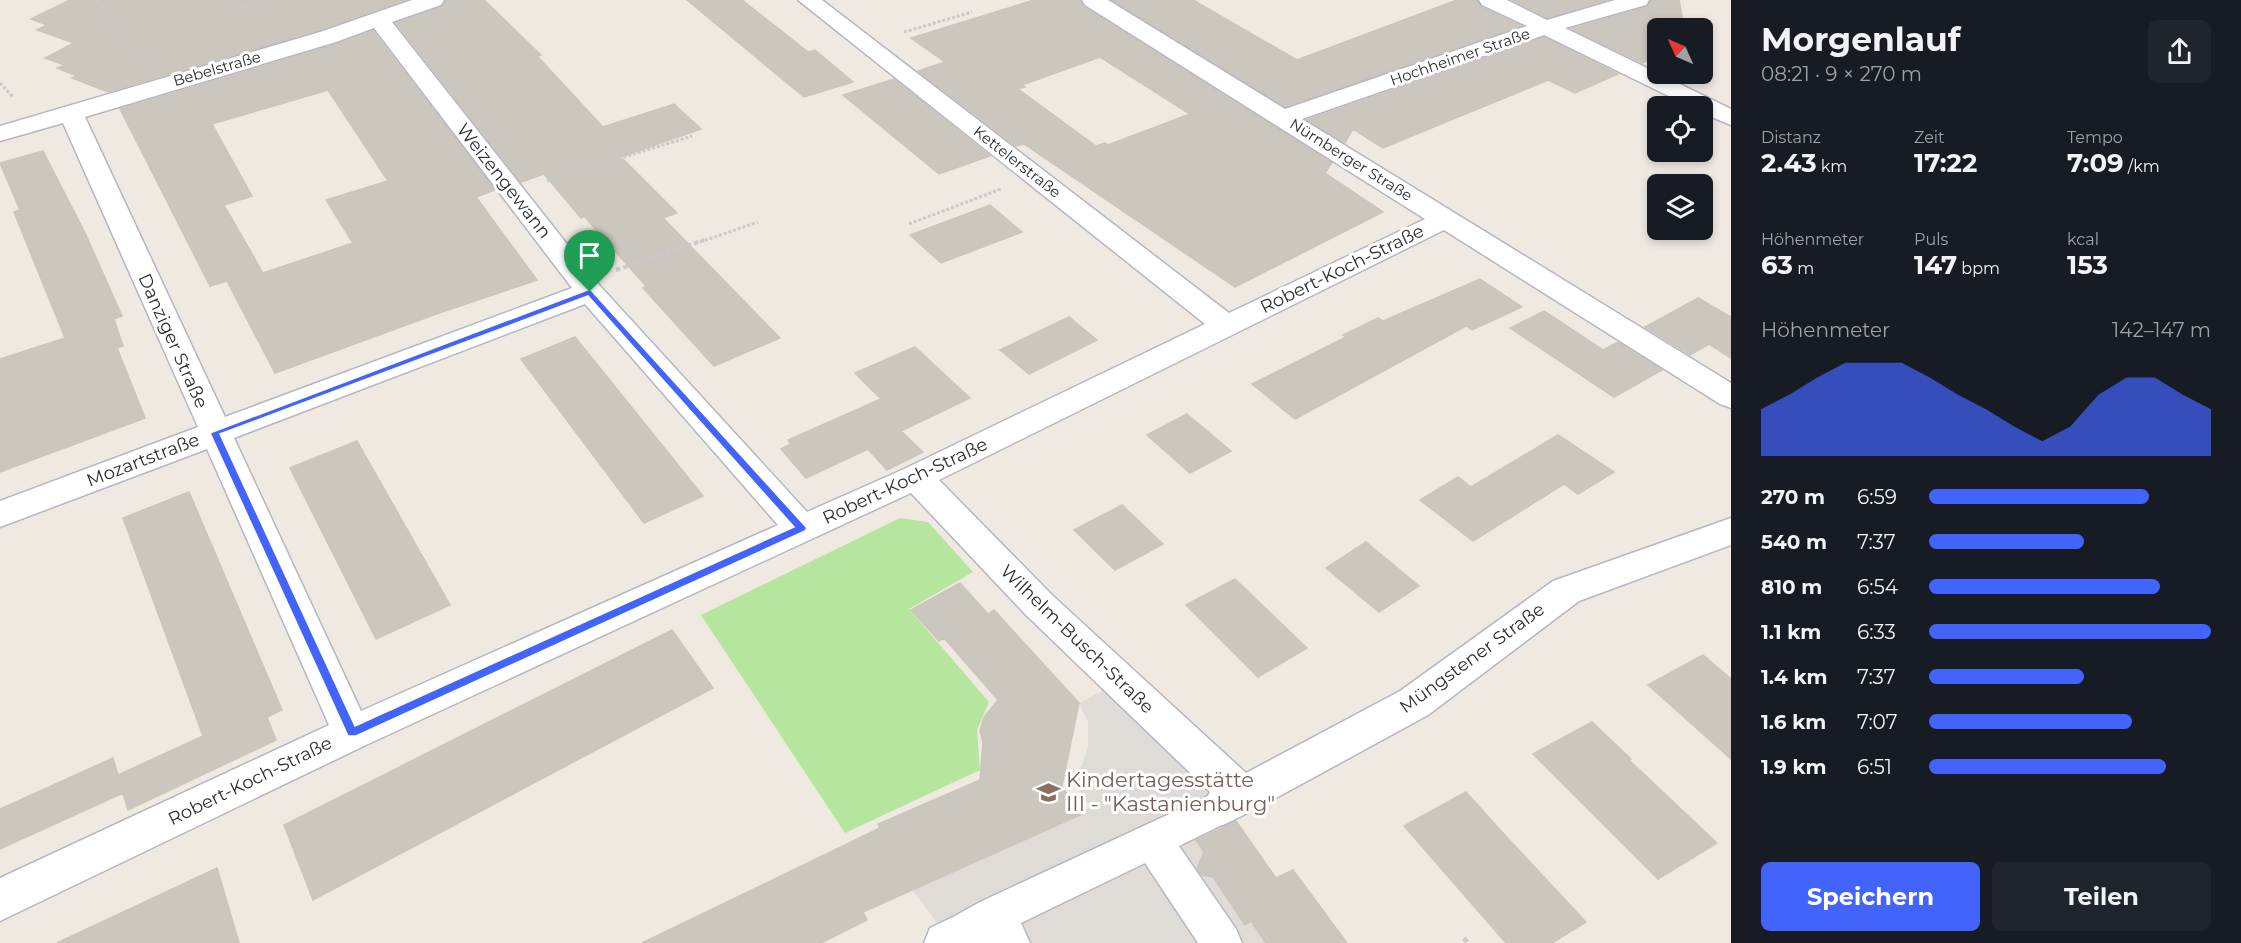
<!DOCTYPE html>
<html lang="de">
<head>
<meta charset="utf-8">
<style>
  body { margin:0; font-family:Montserrat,sans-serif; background:#20242c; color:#f1f3f6; height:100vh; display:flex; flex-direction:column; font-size:22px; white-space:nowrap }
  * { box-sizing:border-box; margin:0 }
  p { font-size:20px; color:#9ea1a6 }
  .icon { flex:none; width:33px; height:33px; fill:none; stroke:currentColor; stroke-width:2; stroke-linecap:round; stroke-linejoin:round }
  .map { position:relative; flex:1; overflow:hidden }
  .sheet { display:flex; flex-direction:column; background:#171b24; width:510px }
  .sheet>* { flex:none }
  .needle { width:39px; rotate:315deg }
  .buttons { position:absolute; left:1647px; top:18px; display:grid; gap:12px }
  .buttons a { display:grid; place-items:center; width:66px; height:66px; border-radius:9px; background:#171b24; box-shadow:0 3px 9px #0003; font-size:30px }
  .pin { position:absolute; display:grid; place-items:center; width:51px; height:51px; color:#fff; margin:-62px -26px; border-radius:50% 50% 50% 0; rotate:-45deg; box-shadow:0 0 6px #0007 }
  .pin .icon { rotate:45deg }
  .round { display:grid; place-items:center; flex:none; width:63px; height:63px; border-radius:9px; background:#20242c }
  .overview { display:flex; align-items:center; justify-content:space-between; height:102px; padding:0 30px }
  h1 { font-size:33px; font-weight:700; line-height:45px }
  .figures { display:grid; grid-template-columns:repeat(3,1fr); gap:9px; height:102px; padding:6px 30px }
  .figures div { display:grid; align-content:center }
  .figures b { font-size:26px; font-weight:700 }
  .figures small { font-size:16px; font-weight:400 }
  .figures p { font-size:16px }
  .chart { height:168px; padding:12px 30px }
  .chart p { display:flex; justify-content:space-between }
  .chart svg { width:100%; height:108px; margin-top:6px; fill:#4264fb; opacity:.7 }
  .action { display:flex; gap:12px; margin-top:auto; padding:12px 30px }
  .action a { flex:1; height:69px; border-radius:9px; background:#4264fb; color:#fff; font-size:24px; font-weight:700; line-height:69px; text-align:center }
  .action a+a { background:#20242c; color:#f1f3f6 }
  ul { padding:0 30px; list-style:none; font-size:20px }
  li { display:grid; grid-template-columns:96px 72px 1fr; align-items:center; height:45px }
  li i { height:15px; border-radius:8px; background:#4264fb }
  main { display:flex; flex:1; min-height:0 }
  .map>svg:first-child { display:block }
  .green { fill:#b6e59e }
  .plaza { fill:#dfdcd8 }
  .building { fill:#cbc7bf; stroke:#cbc5ba; stroke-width:1.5; fill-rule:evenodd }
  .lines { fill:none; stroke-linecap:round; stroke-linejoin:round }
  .pedestrian-casing { stroke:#b4b7c1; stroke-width:3 }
  .minor-casing { stroke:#b4b7c1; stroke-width:3 }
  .path-far2 { stroke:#c9c9c9; stroke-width:3; stroke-dasharray:3 2; stroke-linecap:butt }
  .path-far1 { stroke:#c9c9c9; stroke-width:4; stroke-dasharray:4.5 3; stroke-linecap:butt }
  .path { stroke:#c9c9c9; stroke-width:4.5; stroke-dasharray:5 4; stroke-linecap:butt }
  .pedestrian { fill:#fff; fill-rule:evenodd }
  .minor { fill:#fff; fill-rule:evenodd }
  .route { fill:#4264fb; stroke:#fff; stroke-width:1.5; fill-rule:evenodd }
  .labels { text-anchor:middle; stroke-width:6; stroke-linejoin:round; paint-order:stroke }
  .far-street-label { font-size:15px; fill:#2e2e2e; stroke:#fff }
  .street-label { font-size:18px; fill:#2e2e2e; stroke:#fff }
  .near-education-label { font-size:21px; fill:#785e54; stroke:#fff; text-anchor:start }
</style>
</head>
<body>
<main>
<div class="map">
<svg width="1731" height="943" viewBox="0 0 1731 943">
  <rect width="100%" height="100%" fill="#efe9e1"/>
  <path class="green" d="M900,518L928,522L973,572L909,609L989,702L977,730L980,770L845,833L701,615Z"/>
  <path class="plaza" d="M1114,685L1236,820L1195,839L1204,852L1199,864L1208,876L1222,879L1245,924L1251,921L1266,943H953L912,890L1080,815L1090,806L1071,778L1082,765L1088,747V722L1079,703Z"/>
  <path class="building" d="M70,0H405L319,30L108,92L72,78L77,76L57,68L65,65L45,58L74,43L37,30L47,25L31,19Z
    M446,0H484L541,55L537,56L603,127L674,104L701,129L621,157L677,213L663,218L780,338L714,366L643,288L646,286L584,216L581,218L544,174L521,182L396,23L442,7Z
    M687,0H742L808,52L815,50L853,82L804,97Z
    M1034,0H1080L1084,7L1332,163L1325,173L1383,212L1235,287L1024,144L1016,146L918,71L945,62L911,38ZM1100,57L1190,114L1108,145L1105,143L1096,146L1018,89L1025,87L1022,85Z
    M1112,0H1193L1297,60L1457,0H1477L1481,7L1521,26L1285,107Z
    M1512,0H1607L1547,18Z
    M1651,0H1679L1684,28H1658V56L1642,63L1571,29L1647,7Z
    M373,31L495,190L476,197L537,280L439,313L275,373L227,281L210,286L120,109L337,44ZM328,90L388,181L326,200L353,243L263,273L224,205L252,196L212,124Z
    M1544,37L1618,74L1575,93L1548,80L1383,148L1353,129L1345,143L1307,120Z
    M894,79L990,156L939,174L843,95Z
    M43,151L85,233L122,316L114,319L123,346L117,348L145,418L0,472V359L65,338L14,212L20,210L0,163Z
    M990,205L1022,232L941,263L910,235Z
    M1480,279L1522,307L1472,330L1466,326L1295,419L1252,384L1346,337L1343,335L1378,318L1383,321Z
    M1698,298L1731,317V358L1709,344L1690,355L1645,327Z
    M1544,311L1603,350L1618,342L1662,370L1614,397L1510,328Z
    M1069,317L1097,340L1029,374L1000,350Z
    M575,337L703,496L644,523L521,359Z
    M915,347L970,398L901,431L923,452L887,470L868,449L806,478L781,449L791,444L788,440L881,399L855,373Z
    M1187,414L1231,451L1190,473L1147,435Z
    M1558,435L1614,472L1578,494L1564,484L1473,541L1420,500L1458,477L1471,487Z
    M357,441L450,605L376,639L290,468Z
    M189,492L282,710L267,717L276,740L128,810L123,793L0,849V809L113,758L118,775L203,736L123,518Z
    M1122,505L1163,544L1115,570L1074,530Z
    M1366,542L1419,586L1379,612L1326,568Z
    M1235,579L1307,648L1258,677L1186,605Z
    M960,583L988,614L994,610L1079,703L1062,786L1080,815L863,912L867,920L821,943H642L880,828L878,824L980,780L983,742L980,731L984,717L998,700L944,638L939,641L911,610Z
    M672,630L713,688L313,900L284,825Z
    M1703,655L1731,679V759L1648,685Z
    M1592,722L1631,759L1629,760L1717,843L1658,879L1533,754Z
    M1466,792L1502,832L1586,922L1552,943H1506L1404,826Z
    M1236,821L1276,878L1293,870L1347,943H1266L1251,921L1245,925L1213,877L1202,875L1197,868L1204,852L1196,840Z
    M217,868L239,943H57Z"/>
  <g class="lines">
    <defs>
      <path id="pedestrian" d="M1223,789L1236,794L1242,806L1236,818L1179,846L1236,929L1242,943H1198L1145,863L1021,923L1030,943H932L931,940L937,926L980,902Z"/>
      <path id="minor" d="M412,0H444L441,5L392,22L600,286L807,512L904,469L1205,324L798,0H822L1229,313L1425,219L1085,5L1082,0H1108L1285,109L1527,26L1482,5L1479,0H1507L1547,20L1615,0H1649L1646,5L1565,28L1731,109V125L1702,113V106H1689L1544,35L1302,119L1731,383V408L1720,404L1444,230L939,480L1052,595L1246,773L1400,691L1553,581L1731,518V545L1579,601L1428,715L1256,809L1223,825L1208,819L1202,806L1210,792L1026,615L911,493L366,745L0,921V878L329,725L207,449L0,527V501L198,427L63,123L0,141V126L320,32ZM374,28L572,288L225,417L85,117L336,42ZM585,304L778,525L361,711L234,438Z
        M951,918L967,925L973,940L972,943H924L930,928Z"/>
    </defs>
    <use href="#pedestrian" class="pedestrian-casing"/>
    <use href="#minor" class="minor-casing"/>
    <path class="path-far2" d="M96,0L105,9L120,43L153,57
      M230,0L276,19
      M904,32L972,12
      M0,83L13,97
      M547,181L692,136
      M909,224L1001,189
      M700,242L758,222"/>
    <path class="path-far1" d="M616,270L704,240"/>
    <path class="path" d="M1464,938L1468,943"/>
    <use href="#pedestrian" class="pedestrian"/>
    <use href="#minor" class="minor"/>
  </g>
  <path class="route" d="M590,289L807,528L805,531L356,736H348L210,433ZM588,296L794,527L355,726L220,434Z"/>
  <defs>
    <symbol id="school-bare" viewBox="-9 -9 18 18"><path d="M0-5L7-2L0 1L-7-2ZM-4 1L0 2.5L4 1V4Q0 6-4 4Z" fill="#8d6e63" stroke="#fff" stroke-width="2.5" paint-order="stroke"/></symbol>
  </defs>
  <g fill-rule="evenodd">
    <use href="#school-bare" x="1032" y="776" width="33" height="33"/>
  </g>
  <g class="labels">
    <g class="far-street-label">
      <text transform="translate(1460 57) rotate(-19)" y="5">Hochheimer Straße</text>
      <text transform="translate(217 69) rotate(-16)" y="5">Bebelstraße</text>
      <text transform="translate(1351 160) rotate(32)" y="5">Nürnberger Straße</text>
      <text transform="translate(1017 162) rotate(38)" y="5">Kettelerstraße</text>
    </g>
    <g class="street-label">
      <text transform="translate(504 181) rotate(52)" y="6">Weizengewann</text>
      <text transform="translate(1342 269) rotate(-26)" y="6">Robert-Koch-Straße</text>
      <text transform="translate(173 341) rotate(66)" y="6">Danziger Straße</text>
      <text transform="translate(143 460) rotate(-21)" y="6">Mozartstraße</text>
      <text transform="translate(905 481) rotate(-25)" y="6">Robert-Koch-Straße</text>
      <text transform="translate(1077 639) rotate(44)" y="6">Wilhelm-Busch-Straße</text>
      <text transform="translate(1472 658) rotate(-36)" y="6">Müngstener Straße</text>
      <text transform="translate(250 781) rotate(-26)" y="6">Robert-Koch-Straße</text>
    </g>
    <g class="near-education-label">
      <text x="1066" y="787">Kindertagesstätte<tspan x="1066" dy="24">III - "Kastanienburg"</tspan></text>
    </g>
  </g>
</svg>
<div class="buttons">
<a><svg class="needle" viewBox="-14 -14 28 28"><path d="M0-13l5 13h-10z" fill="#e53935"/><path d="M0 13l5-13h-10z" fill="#9ea1a6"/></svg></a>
<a><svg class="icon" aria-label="locate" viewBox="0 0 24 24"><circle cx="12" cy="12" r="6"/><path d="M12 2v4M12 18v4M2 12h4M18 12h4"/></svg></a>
<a><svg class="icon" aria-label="layers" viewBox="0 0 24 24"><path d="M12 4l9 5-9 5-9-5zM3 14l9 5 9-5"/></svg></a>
</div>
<div class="pin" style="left:590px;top:292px;background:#1e9e55"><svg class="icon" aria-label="arrive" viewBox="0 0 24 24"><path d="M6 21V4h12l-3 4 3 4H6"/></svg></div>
</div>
<section class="sheet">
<div class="overview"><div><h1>Morgenlauf</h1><p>08:21 · 9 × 270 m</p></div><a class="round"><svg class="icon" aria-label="share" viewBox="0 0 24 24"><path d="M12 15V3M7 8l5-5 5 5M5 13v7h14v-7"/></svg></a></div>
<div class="figures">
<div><p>Distanz</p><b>2.43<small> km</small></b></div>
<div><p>Zeit</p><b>17:22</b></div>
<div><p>Tempo</p><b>7:09<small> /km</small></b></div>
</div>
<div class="figures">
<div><p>Höhenmeter</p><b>63<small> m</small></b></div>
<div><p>Puls</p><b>147<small> bpm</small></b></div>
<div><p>kcal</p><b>153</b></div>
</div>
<div class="chart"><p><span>Höhenmeter</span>142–147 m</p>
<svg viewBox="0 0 160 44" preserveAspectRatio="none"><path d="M0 44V25L10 19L20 12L30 6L40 6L50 6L60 12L70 19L80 25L90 32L100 38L110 32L120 19L130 12L140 12L150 19L160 25V44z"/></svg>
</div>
<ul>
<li><b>270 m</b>6:59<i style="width:78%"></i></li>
<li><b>540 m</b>7:37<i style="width:55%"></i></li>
<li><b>810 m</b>6:54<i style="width:82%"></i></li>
<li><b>1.1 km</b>6:33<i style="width:100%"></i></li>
<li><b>1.4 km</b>7:37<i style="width:55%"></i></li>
<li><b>1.6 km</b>7:07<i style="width:72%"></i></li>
<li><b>1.9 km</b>6:51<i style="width:84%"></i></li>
</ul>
<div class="action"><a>Speichern</a><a>Teilen</a></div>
</section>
</main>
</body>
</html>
